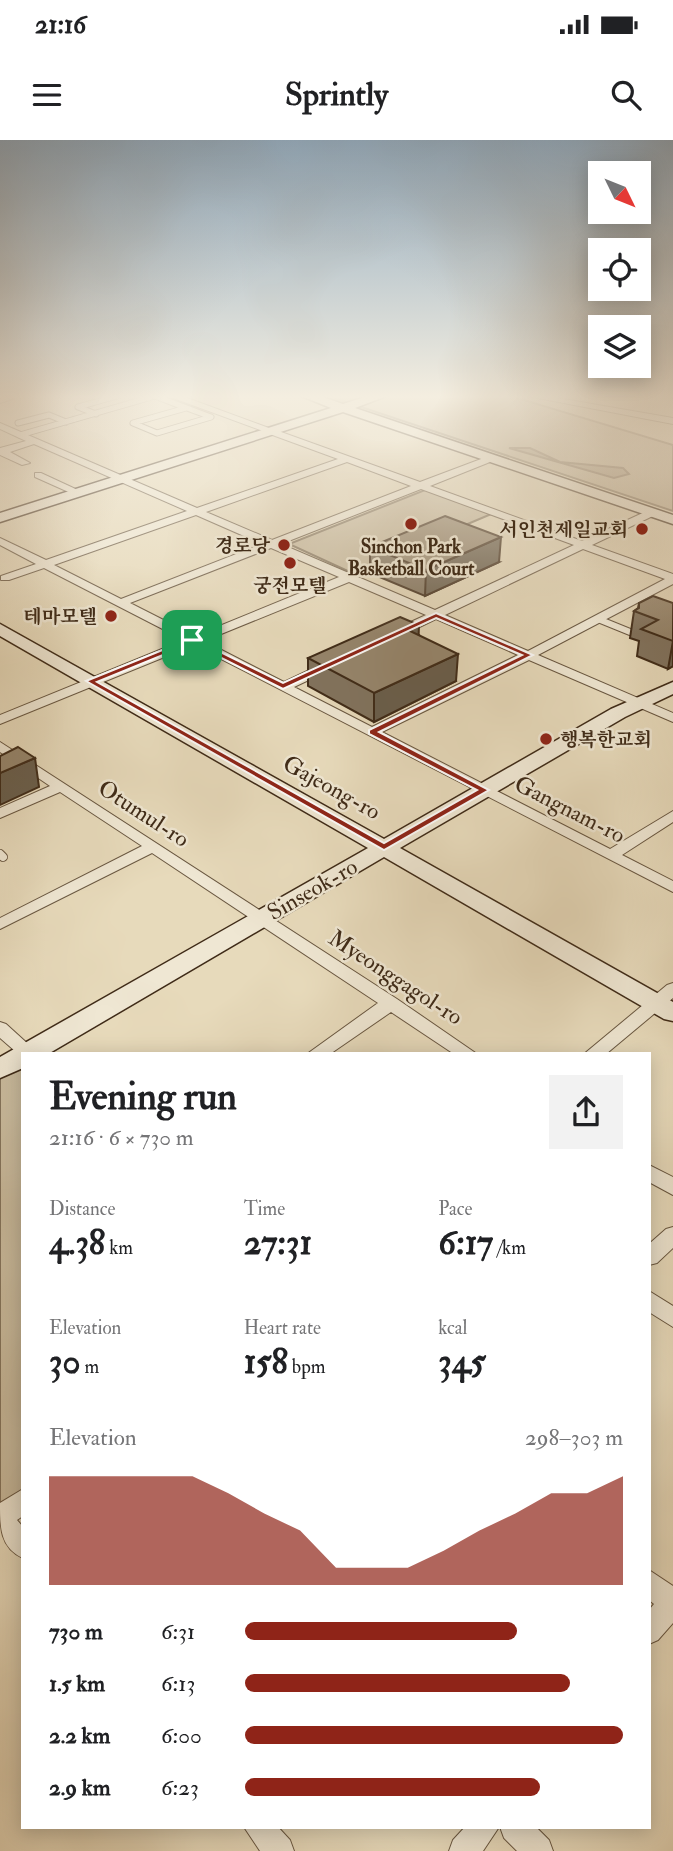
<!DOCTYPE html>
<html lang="en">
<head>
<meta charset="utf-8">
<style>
  body { margin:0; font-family:"IM FELL Double Pica","Noto Serif KR",serif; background:#f2f2f2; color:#202124; height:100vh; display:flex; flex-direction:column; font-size:26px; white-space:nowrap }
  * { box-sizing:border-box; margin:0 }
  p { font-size:23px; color:#757577 }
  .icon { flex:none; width:38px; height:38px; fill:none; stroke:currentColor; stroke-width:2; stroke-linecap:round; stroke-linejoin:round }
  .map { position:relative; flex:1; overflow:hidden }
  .sheet { position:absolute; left:21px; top:912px; width:630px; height:777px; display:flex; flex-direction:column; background:#fff; border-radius:0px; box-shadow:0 4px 18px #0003 }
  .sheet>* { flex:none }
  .needle { width:46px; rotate:133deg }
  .controls { position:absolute; left:588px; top:21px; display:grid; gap:14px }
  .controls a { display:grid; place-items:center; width:63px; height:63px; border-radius:0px; background:#fff; box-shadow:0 4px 18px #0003; font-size:35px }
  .pin { position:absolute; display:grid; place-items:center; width:60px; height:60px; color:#fff; margin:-30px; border-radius:14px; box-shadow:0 4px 10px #0006 }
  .round { display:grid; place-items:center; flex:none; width:74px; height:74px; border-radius:0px; background:#f2f2f2 }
  .headline { display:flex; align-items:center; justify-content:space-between; height:119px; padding:0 28px }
  h1 { font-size:38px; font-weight:700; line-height:52px }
  .figures { display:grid; grid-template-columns:repeat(3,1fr); gap:10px; height:119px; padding:7px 28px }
  .figures div { display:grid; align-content:center }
  .figures b { font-size:35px; font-weight:700 }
  .figures small { font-size:19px; font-weight:400 }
  .figures p { font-size:19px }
  .chart { height:196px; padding:14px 28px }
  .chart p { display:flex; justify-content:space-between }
  .chart svg { width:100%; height:126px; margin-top:7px; fill:#8f2418; opacity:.7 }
  ul { padding:0 28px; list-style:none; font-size:23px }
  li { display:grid; grid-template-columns:112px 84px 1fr; align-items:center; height:52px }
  li i { height:18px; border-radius:9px; background:#8f2418 }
  .status { display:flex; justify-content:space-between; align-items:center; height:49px; padding:0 35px; background:#fff; direction:ltr }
  .status svg { height:19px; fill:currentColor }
  header { display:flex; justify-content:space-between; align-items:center; height:91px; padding:0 28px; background:#fff; font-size:32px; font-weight:700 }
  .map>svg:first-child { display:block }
  .green { fill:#cabc9f; stroke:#84745c; stroke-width:2 }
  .water { fill:#ae9e84; stroke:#827059; stroke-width:2 }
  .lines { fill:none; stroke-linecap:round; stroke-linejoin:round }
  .lane-far2-casing { stroke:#695741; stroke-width:7 }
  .lane-far1-casing { stroke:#695741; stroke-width:8 }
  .lane-casing { stroke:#695741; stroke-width:10 }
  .street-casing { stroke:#695741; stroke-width:2 }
  .secondary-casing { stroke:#3f2b18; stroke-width:3 }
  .lane-far2 { stroke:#efe7d3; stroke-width:5 }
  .lane-far1 { stroke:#efe7d3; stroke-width:6 }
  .lane { stroke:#efe7d3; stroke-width:8 }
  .street { fill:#efe7d3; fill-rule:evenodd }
  .secondary { fill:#efe7d3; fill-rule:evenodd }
  .wall { fill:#81735e; stroke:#3f2b18; stroke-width:2 }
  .shaded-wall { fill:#695e4c; stroke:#3f2b18; stroke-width:2 }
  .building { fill:#96866d; stroke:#3f2b18; stroke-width:2 }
  .route { fill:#8f2418; stroke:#fff; stroke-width:2; fill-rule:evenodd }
  .poi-dot { fill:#8f2418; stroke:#efe7d3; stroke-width:2.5 }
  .labels { text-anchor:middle; stroke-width:5; stroke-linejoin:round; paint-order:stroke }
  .far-poi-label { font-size:19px; font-weight:bold; fill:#3f2b18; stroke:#efe7d3; text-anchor:end }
  .street-label { font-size:23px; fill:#3f2b18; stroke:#efe7d3 }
</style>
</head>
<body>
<div class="status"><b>21:16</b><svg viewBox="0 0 49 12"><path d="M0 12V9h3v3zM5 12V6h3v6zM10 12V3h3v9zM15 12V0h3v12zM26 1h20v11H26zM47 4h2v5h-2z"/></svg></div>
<header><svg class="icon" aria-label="menu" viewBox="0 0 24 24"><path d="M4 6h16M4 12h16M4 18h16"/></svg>Sprintly<svg class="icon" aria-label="search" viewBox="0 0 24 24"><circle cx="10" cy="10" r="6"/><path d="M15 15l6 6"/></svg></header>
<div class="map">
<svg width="673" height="1711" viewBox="0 0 673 1711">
  <rect width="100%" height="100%" fill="#e7dabb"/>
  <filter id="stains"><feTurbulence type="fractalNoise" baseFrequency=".00286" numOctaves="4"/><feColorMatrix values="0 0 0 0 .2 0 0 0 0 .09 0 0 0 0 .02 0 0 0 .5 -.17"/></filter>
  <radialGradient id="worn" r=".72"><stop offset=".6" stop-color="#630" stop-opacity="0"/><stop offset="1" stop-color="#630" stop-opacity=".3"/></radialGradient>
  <path class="green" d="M325,255H507L673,305V371Z
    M430,348L496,372L352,433L289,404Z
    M23,916V1361L0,1378V929Z"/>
  <path class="water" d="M509,308H530L560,322L623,328L629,334L614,338Z"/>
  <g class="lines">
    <defs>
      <path id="lane-far2" d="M172,255L270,291
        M155,256L211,277L157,293L133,283L186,268Z
        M96,274L78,267L120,255
        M18,283L49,275L66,282
        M20,295L155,256L151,255"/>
      <path id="lane-far1" d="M598,479L630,492"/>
      <path id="lane" d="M0,714L3,717"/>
      <path id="street" d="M10,255H24L0,263V257Z
        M522,255H540L673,278V284Z
        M0,283L197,368L338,319L267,293V289L270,288L420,342L489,316H495V320L430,346L582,401L647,371H655V375L592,405L673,434V444L538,515L673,573V582L529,520L382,592L610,709L673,671V682L622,715L673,741V752L194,505L0,584V575L184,500L44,428L9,440H1V436L36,424L0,405V398L46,420L187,371L34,304L10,312L30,323L22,325L0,315V308L26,301L0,289ZM347,322L411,346L272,400L206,372ZM421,349L574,405L435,470L281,404ZM196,375L262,404L121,459L54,425ZM271,408L339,437L195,496L130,463ZM583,409L665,439L528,511L445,475ZM349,442L426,475L391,491V497H399L436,479L518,515L372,587L294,547L332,529V523H324L284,542L204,501Z
        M35,333H41L82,352L73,354L35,337Z
        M0,602L397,859L477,914H454L391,872L330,914H307L378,863L152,713L0,789V778L142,706L60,652L0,678V668L50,646L0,612Z
        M673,843V858L606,914H584L667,845Z
        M0,882L6,884L39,914H23V918L0,898Z
        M649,1025L673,1037V1055L649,1042Z
        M673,1087V1108L657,1123L649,1125V1104L666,1089Z
        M649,1151L673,1166V1187L649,1172Z
        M23,1349V1376L17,1380L23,1387V1418C0,1408 0,1387 0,1363Z
        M649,1430L673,1446V1483L658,1500L649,1504V1470L654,1464L649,1460Z
        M244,1687H278L290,1700L294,1711H260Z
        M465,1687H499L483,1711H449L453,1700Z
        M500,1687H536L549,1700L553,1711H517L504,1698Z"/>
      <path id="secondary" d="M299,255H317L343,264L371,255H389L355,268L673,375V384L343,272L0,382V373L331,268Z
        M0,484L384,699L611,569L673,542V554L625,577L400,708L673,862V881L664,879L384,717L48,914H23V928L0,938V917L368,708L0,496Z"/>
    </defs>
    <use href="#lane-far2" class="lane-far2-casing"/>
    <use href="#lane-far1" class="lane-far1-casing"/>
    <use href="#lane" class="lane-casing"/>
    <use href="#street" class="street-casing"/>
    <use href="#secondary" class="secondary-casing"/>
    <use href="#lane-far2" class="lane-far2"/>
    <use href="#lane-far1" class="lane-far1"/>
    <use href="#lane" class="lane"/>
    <use href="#street" class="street"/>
    <use href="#secondary" class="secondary"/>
  </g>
  <path class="wall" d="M370,407L499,422L425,456L370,433Z
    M639,463H673V526L668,529L637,516L639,501L630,498L634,471L638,468Z
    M419,495L456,541L374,582L308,546V518Z"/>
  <path class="shaded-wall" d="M501,397L499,422L425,456L426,430Z
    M419,485L418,512L408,490Z
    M673,501V526L668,529Z
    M458,514L456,541L374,582V553Z
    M35,618L39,647L0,665V633Z"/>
  <path class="building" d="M445,376L501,397L426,430L370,407Z
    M653,456L673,463V501L641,489L658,480L634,471L639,468V463Z
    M400,477L419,485L408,490L458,514L374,553L308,518Z
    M18,607L35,618L0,633V616Z"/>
  <linearGradient id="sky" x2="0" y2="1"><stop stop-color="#91abc0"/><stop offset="0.52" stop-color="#f4eee0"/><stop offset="1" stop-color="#f4eee0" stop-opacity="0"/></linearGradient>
  <rect width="673" height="494" fill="url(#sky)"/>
  <path class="route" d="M436,473L533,515L379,592L489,650L384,710L86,541L192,498L283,543ZM436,478L522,515L369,590V594L477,650L384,703L97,542L192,503L283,549Z"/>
  <g class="poi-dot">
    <circle cx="411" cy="384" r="7"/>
    <circle cx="642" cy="389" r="7"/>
    <circle cx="284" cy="405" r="7"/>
    <circle cx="290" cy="423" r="7"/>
    <circle cx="111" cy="476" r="7"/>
    <circle cx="546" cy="599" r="7"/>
  </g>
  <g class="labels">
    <g class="far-poi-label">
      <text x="628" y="396">서인천제일교회</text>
      <text x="270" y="412">경로당</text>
      <text x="411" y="413" text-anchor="middle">Sinchon Park<tspan x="411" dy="22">Basketball Court</tspan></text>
      <text x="290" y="452" text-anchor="middle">궁전모텔</text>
      <text x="97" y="483">테마모텔</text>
      <text x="560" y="606" text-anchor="start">행복한교회</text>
    </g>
    <g class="street-label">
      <text transform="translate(332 647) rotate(29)" y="8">Gajeong-ro</text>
      <text transform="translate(570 669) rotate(27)" y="8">Gangnam-ro</text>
      <text transform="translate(144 673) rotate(33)" y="8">Otumul-ro</text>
      <text transform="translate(312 749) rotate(-30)" y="8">Sinseok-ro</text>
      <text transform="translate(396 837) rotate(33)" y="8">Myeonggagol-ro</text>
    </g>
  </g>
  <rect width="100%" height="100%" filter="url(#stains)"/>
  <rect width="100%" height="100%" fill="url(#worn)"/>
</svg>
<div class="controls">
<a><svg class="needle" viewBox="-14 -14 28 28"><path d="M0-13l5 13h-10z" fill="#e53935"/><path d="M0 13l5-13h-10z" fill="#757577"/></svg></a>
<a><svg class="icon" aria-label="locate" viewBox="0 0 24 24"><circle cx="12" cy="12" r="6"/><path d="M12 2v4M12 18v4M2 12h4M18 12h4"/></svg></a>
<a><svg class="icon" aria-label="layers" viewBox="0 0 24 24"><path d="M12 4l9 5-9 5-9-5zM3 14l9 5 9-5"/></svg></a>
</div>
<div class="pin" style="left:192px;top:500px;background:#1e9e55"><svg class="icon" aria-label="arrive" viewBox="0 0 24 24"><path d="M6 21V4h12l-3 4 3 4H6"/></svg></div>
<section class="sheet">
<div class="headline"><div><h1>Evening run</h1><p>21:16 · 6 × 730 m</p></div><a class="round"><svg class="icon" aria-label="share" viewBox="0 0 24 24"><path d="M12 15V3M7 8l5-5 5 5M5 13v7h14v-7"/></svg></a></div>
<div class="figures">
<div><p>Distance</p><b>4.38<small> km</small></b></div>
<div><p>Time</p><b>27:31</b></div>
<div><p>Pace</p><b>6:17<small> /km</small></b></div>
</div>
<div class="figures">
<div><p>Elevation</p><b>30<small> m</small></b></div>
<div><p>Heart rate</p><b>158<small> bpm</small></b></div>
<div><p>kcal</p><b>345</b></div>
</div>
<div class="chart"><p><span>Elevation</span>298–303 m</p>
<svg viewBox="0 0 160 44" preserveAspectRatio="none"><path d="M0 44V6L10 6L20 6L30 6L40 6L50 12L60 19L70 25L80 38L90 38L100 38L110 32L120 25L130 19L140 12L150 12L160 6V44z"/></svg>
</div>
<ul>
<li><b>730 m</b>6:31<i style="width:72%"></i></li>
<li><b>1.5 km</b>6:13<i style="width:86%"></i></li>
<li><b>2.2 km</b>6:00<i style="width:100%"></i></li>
<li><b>2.9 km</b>6:23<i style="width:78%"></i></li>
</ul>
</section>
</div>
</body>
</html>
